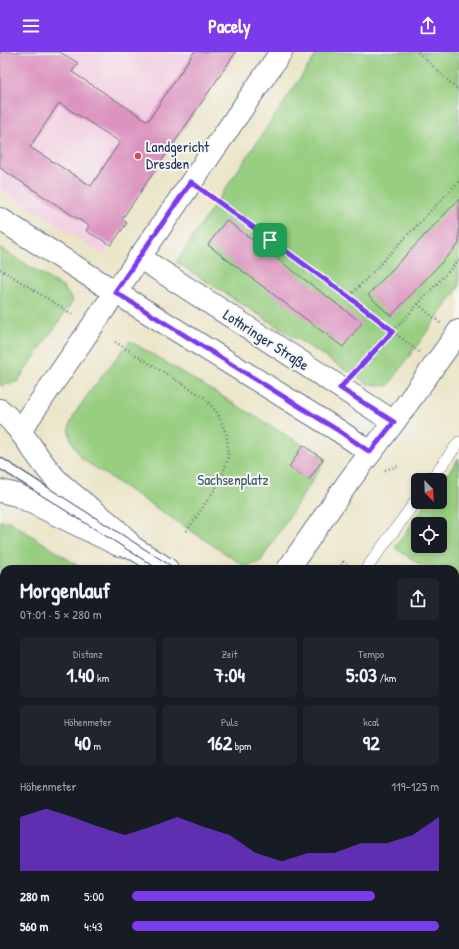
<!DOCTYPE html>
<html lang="de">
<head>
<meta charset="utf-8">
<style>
  body { margin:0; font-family:"Patrick Hand",sans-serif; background:#20242c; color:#f1f3f6; height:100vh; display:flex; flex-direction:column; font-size:15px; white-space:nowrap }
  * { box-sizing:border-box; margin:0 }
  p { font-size:13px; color:#9ea1a6 }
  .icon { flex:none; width:22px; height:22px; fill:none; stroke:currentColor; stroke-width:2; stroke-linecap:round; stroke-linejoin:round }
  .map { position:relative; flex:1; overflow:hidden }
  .details { position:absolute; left:0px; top:513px; width:459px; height:384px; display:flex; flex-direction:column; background:#171b24; border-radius:12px 12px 0 0; box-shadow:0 2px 6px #0003 }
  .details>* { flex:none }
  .needle { width:26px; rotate:157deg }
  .buttons { position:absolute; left:411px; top:421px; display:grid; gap:8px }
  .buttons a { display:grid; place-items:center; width:36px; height:36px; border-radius:6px; background:#171b24; box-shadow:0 2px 6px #0003; font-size:20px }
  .pin { position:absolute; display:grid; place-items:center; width:34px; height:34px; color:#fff; margin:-17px; border-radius:8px; box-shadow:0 2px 6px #0006 }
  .round { display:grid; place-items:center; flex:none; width:42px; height:42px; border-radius:6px; background:#20242c }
  .headline { display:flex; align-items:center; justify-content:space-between; height:68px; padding:0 20px }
  h1 { font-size:22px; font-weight:800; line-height:30px }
  .figures { display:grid; grid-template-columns:repeat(3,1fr); gap:6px; height:68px; padding:4px 20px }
  .figures div { display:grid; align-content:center; border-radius:6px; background:#20242c; text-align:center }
  .figures b { font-size:20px; font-weight:800 }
  .figures small { font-size:11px; font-weight:400 }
  .figures p { font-size:11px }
  .chart { height:112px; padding:8px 20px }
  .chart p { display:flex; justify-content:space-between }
  .chart svg { width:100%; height:72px; margin-top:4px; fill:#7c3aed; opacity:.7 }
  ul { padding:0 20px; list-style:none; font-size:13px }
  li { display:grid; grid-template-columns:64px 48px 1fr; align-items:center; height:30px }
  li i { height:10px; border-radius:5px; background:#7c3aed }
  header { display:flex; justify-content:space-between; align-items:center; height:52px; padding:0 20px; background:#7c3aed; color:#fff; font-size:18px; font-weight:800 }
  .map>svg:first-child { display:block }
  .built { fill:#f2cfe1 }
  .green { fill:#97ce80; stroke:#597e6f; fill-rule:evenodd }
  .water { fill:#68a6da; stroke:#426a9c }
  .building { fill:#db92be; fill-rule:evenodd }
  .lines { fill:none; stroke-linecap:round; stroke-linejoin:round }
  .service-casing { stroke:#646f83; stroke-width:12 }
  .minor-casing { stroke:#646f83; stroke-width:24 }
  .secondary-casing { stroke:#646f83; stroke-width:24 }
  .path { stroke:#646f83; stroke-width:2.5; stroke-dasharray:1 3; stroke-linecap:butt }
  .service { stroke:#fff; stroke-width:11 }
  .minor { stroke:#fff; stroke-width:22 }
  .secondary { stroke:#fff; stroke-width:22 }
  .tram { stroke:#1b2f5e; stroke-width:1 }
  .route-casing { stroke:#fff; stroke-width:8 }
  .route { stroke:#7c3aed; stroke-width:5 }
  .poi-dot { fill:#d1495b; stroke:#f6f6f2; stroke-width:1.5 }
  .labels { text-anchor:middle; stroke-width:4; stroke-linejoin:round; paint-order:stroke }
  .poi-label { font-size:15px; fill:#1b2f5e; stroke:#f6f6f2; text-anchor:start }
  .street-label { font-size:15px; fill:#1b2f5e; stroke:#f6f6f2 }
  .park-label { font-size:15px; fill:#3a5766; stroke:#f6f6f2 }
</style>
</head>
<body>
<header><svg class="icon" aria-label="menu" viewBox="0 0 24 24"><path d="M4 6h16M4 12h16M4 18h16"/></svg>Pacely<svg class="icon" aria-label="share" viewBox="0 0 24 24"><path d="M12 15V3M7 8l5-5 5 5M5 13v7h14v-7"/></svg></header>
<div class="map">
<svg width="459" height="897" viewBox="0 0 459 897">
  <rect width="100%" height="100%" fill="#f6f6f2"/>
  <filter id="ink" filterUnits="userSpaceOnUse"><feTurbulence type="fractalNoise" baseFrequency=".025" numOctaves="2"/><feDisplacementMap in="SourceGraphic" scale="8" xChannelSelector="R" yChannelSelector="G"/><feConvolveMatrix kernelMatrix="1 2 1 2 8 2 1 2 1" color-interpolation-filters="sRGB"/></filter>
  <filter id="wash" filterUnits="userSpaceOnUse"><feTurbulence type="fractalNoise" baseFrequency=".012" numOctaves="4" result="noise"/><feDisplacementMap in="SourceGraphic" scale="16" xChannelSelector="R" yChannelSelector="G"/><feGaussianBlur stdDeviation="0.9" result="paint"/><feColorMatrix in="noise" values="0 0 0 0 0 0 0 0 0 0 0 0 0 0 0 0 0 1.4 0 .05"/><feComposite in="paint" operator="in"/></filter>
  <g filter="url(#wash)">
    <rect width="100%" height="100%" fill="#ebe5c8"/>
    <path class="built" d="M0,0H237L122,167L127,171L104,203L0,136Z"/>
    <path class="green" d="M318,0H459V235L388,334L368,332L176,210Z
      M0,196L64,236L73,249L18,329L2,334L0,333Z
      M130,289L326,407L260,510L246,515L82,407C76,397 69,389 69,377C69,361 118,305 130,289Z
      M459,406V538L455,535V517H427L395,496L427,450H440V432ZM418,472H440V494H418Z
      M0,469H9L83,517H4V624L0,621Z
      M0,681L4,683V871L0,876Z
      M455,809L459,812C459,830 459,853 455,870Z
      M258,893H441L439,897H255Z"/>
    <path class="water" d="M459,855V897H439L441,893H455V870Z"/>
    <g id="blocks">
      <path class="building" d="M0,0H60L78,11L72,20L148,69L194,0H236L122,167L127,171L111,193L86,179L89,174L0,116ZM59,51L120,90L91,134L30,95Z
        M459,147V192L391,264L368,243Z
        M226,168L362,271L343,295L208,193Z
        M303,393L323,407L309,428L289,415Z"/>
    </g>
  </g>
  <g filter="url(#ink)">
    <use href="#blocks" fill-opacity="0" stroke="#646f83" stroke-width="1"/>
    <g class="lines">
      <defs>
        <path id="service" d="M0,411L89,468
          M431,428L459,390
          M366,517L418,446
          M118,897L120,893"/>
        <path id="minor" d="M0,167L115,240L339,379L370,400
          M139,205L394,370
          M20,379L281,0
          M0,655L4,657"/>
        <path id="secondary" d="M0,358C23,377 36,406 56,427C79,451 113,469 132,495
          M0,439L17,443L119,493L132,495L167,517
          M288,517L349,429L394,370L459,279
          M455,702L459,704
          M27,897L30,893"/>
      </defs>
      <use href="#service" class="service-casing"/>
      <use href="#minor" class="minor-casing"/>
      <use href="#secondary" class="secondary-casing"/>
      <path class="path" d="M418,0L459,39
        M208,143L349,245L459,129
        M0,217L72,262
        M349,245L419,300
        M418,252L440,271
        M115,290L204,345L218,362L227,384L228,406L221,428L186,480
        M355,320L459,208
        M385,418L398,414
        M339,517L343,510L351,516
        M455,558L459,552
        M455,563H459
        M0,602L4,604
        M455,667L459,670
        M455,734L459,736
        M245,897L247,893"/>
      <use href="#service" class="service"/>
      <use href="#minor" class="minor"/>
      <use href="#secondary" class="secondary"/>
      <path class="tram" d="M0,405L176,517
        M0,417L158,517
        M455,696L459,699
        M455,706L459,709"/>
    </g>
  </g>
  <g class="lines" filter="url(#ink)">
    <defs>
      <path id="route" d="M191,130L349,245L393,279L340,336L394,370L370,400L339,379L115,240Z"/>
    </defs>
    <use href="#route" class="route-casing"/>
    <use href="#route" class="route"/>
  </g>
  <circle class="poi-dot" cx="138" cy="104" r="4"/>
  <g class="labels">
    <g class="poi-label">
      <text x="146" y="100">Landgericht<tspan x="146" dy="17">Dresden</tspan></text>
    </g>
    <g class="street-label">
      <text transform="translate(266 288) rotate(33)" y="5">Lothringer Straße</text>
    </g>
    <g class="park-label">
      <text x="233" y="433">Sachsenplatz</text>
    </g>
  </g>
</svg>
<div class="buttons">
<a><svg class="needle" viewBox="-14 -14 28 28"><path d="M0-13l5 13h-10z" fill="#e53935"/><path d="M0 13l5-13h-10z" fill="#9ea1a6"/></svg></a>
<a><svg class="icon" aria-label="locate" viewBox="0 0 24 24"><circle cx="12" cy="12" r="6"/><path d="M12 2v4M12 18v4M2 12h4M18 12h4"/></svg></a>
</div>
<div class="pin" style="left:270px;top:188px;background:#1e9e55"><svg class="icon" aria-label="arrive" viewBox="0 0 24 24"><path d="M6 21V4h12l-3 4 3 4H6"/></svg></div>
<section class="details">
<div class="headline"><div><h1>Morgenlauf</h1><p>07:01 · 5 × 280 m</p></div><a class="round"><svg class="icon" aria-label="share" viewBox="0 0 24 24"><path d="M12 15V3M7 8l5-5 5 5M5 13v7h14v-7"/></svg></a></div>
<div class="figures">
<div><p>Distanz</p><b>1.40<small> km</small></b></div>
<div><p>Zeit</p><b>7:04</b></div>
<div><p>Tempo</p><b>5:03<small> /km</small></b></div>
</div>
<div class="figures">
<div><p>Höhenmeter</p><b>40<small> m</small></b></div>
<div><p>Puls</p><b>162<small> bpm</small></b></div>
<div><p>kcal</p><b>92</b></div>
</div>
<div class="chart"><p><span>Höhenmeter</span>119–125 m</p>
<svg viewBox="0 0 160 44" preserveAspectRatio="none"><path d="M0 44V11L10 6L20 11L30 17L40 22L50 17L60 11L70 17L80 22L90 33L100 38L110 33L120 33L130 27L140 27L150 22L160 11V44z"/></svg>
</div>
<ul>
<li><b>280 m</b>5:00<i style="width:79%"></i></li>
<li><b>560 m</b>4:43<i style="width:100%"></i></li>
</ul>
</section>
</div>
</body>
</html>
